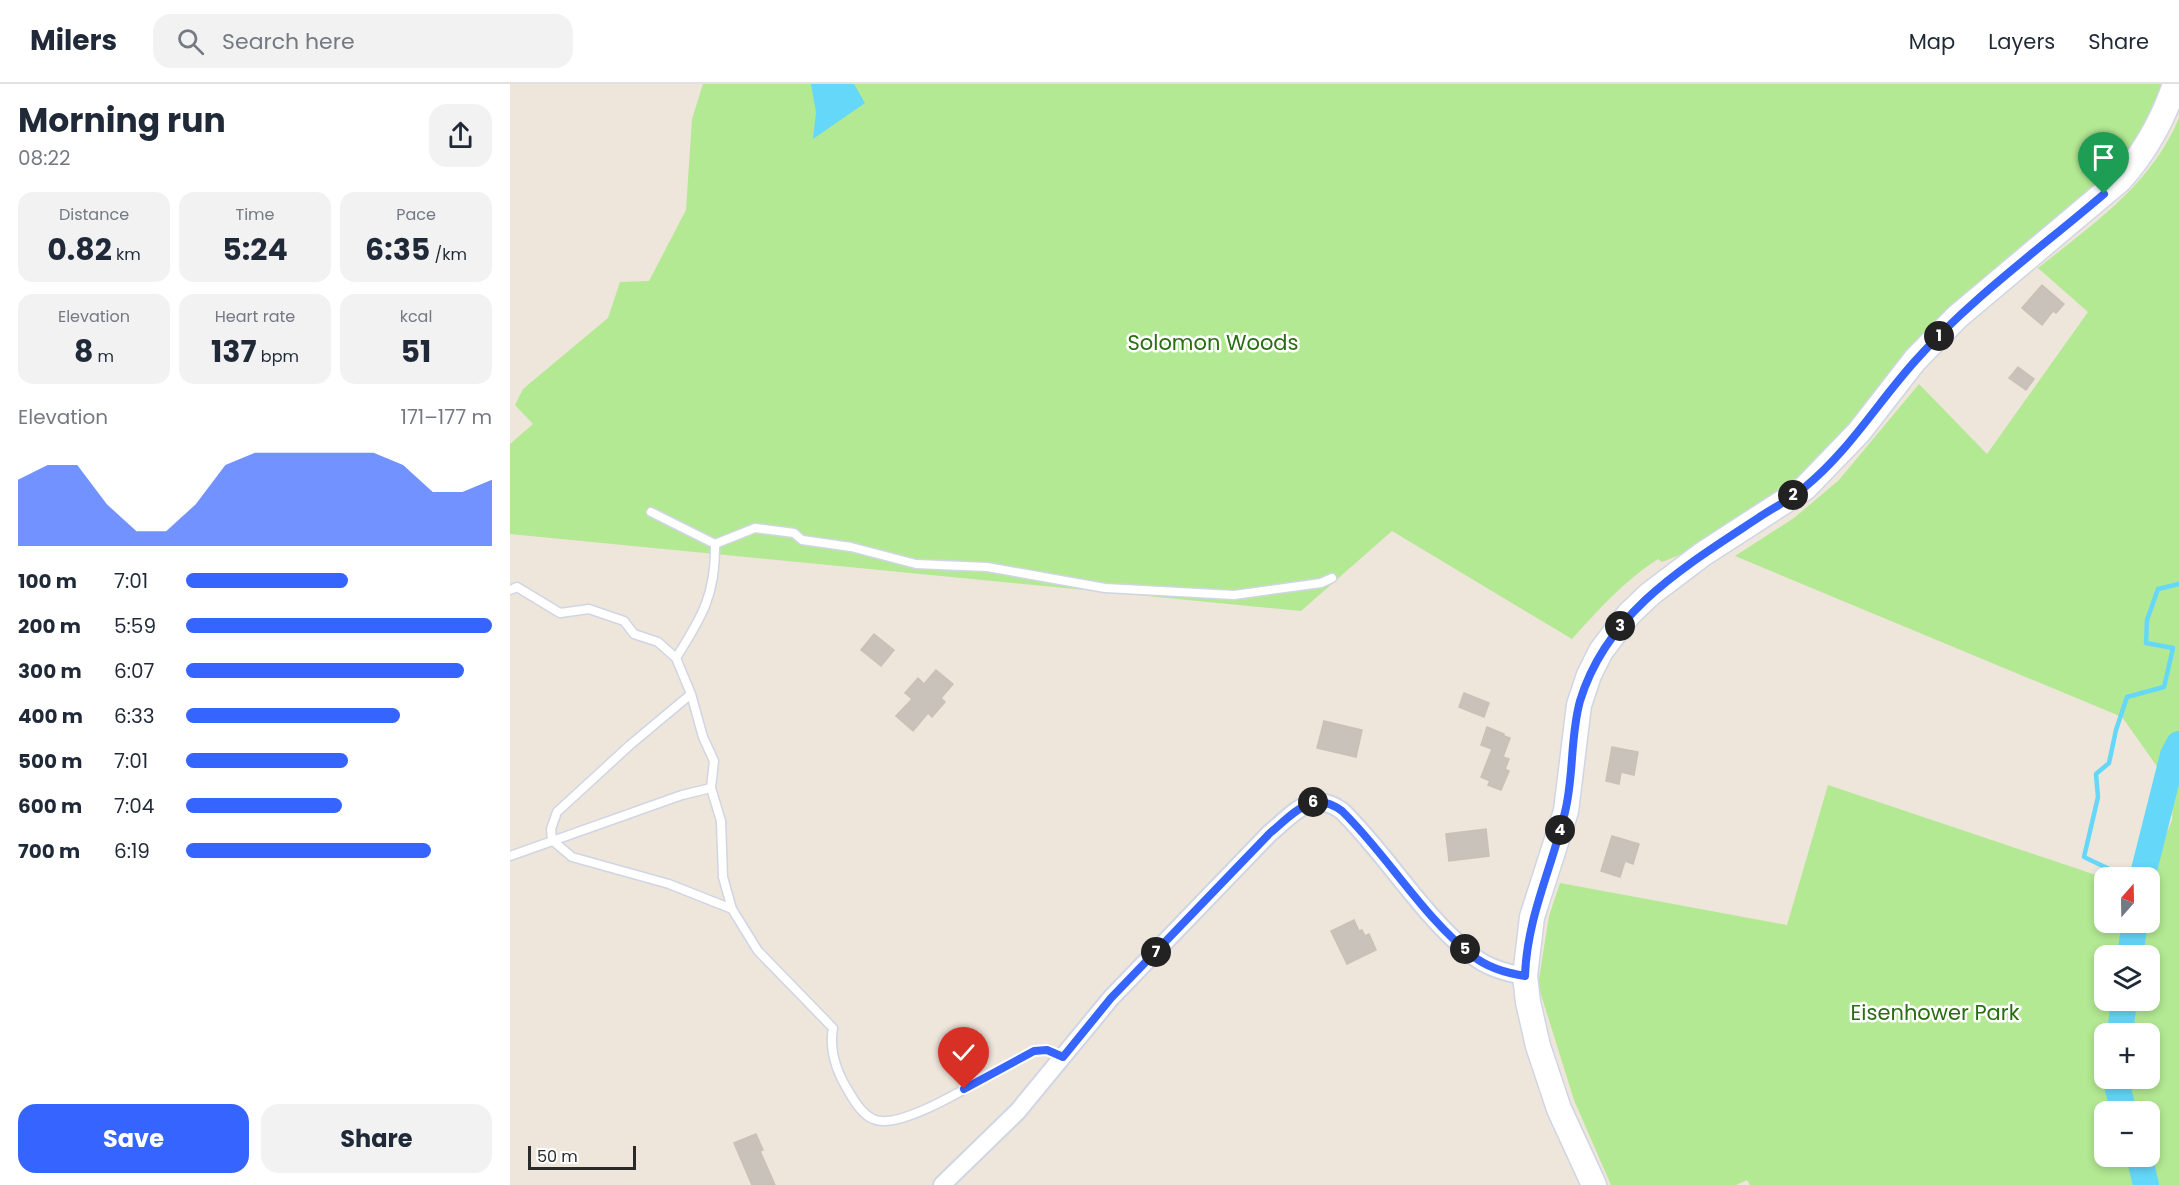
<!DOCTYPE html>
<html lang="en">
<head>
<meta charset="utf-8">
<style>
  body { margin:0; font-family:Poppins,sans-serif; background:#f2f2f3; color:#1f2937; height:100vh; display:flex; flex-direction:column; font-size:22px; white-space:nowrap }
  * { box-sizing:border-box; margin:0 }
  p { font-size:20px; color:#747a83 }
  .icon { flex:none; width:33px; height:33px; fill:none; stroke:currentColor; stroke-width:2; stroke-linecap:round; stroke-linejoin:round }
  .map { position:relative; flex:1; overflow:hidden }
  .sheet { display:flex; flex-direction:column; background:#fff; width:510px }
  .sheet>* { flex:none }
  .needle { width:39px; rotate:20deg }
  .controls { position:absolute; left:1584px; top:783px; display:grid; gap:12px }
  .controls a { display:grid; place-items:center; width:66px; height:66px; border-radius:12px; background:#fff; box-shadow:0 3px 9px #0003; font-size:30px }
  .scale { position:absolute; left:18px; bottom:15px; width:108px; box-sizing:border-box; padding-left:6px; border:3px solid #2a2a2a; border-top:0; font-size:16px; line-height:21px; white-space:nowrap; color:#2a2a2a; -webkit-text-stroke:4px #fff; paint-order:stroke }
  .pin { position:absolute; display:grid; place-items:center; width:51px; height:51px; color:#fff; margin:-62px -26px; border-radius:50% 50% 50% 0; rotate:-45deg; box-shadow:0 0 6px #0007 }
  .pin .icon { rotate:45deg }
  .km { position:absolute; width:30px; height:30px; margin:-15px; border-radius:50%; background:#222; color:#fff; font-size:16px; line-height:30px; text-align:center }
  .round { display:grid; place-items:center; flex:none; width:63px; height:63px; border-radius:18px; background:#f2f2f3 }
  .overview { display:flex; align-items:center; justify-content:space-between; height:102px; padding:0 18px }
  h1 { font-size:33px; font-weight:700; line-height:45px }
  .stats { display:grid; grid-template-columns:repeat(3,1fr); gap:9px; height:102px; padding:6px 18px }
  .stats div { display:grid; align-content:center; border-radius:15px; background:#f2f2f3; text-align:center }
  .stats b { font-size:30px; font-weight:700 }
  .stats small { font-size:16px; font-weight:400 }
  .stats p { font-size:16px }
  .chart { height:168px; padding:12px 18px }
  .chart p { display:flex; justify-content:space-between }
  .chart svg { width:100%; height:108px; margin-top:6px; fill:#3664ff; opacity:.7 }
  .action { display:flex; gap:12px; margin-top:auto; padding:12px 18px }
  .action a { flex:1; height:69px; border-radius:18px; background:#3664ff; color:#fff; font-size:24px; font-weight:700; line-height:69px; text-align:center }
  .action a+a { background:#f2f2f3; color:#1f2937 }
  ul { padding:0 18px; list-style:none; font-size:20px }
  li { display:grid; grid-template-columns:96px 72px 1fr; align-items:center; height:45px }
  li i { height:15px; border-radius:8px; background:#3664ff }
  header { display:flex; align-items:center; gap:36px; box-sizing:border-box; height:84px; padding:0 30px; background:#fff; border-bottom:2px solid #e0e1e3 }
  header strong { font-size:28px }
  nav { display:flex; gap:33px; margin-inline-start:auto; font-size:21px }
  .search { width:420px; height:54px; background:#f2f2f3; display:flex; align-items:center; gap:15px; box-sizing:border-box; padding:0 21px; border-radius:18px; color:#747a83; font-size:22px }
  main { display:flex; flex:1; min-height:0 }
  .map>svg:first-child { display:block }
  .green { fill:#b3e993; fill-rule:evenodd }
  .water { fill:#65d7f9 }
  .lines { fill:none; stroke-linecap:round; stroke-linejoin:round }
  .stream { stroke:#65d7f9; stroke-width:4.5 }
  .river { stroke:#65d7f9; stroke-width:26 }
  .building { fill:#c9c2bb; stroke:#c9c1b4; stroke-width:1.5 }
  .lane-casing { stroke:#d0d5e4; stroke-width:11 }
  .street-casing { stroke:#d0d5e4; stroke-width:20 }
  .secondary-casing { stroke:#d0d5e4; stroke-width:27 }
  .lane { stroke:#fff; stroke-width:8 }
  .street { stroke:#fff; stroke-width:16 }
  .secondary { stroke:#fff; stroke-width:24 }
  .route-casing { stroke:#fff; stroke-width:12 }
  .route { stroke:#3664ff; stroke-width:8 }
  .labels { text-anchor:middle; stroke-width:5; stroke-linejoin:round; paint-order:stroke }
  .park-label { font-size:21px; fill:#2a6d14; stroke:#fff }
</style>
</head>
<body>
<header>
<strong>Milers</strong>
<div class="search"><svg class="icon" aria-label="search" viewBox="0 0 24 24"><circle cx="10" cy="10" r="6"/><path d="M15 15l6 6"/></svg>Search here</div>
<nav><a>Map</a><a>Layers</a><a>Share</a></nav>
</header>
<main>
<section class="sheet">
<div class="overview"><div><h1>Morning run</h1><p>08:22</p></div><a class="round"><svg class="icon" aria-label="share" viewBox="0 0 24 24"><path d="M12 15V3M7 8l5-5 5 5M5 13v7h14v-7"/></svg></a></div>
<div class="stats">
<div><p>Distance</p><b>0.82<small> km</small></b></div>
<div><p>Time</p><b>5:24</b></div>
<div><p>Pace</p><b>6:35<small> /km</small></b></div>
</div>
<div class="stats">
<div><p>Elevation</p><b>8<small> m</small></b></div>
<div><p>Heart rate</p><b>137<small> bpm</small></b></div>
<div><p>kcal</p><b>51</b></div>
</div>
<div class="chart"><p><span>Elevation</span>171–177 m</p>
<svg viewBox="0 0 160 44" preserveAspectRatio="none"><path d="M0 44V17L10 11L20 11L30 27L40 38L50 38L60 27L70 11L80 6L90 6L100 6L110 6L120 6L130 11L140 22L150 22L160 17V44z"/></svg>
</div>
<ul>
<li><b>100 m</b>7:01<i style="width:53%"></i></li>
<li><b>200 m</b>5:59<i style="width:100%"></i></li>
<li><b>300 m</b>6:07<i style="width:91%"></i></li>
<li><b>400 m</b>6:33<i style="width:70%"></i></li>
<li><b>500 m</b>7:01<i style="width:53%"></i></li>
<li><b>600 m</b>7:04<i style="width:51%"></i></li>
<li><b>700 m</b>6:19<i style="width:80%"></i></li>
</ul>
<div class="action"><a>Save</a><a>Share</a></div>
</section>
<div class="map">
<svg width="1669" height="1101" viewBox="0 0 1669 1101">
  <rect width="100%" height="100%" fill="#eee5db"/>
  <path class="green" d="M193,0H1658L1608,88L1310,379L1187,464L1152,478L1148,475C1114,497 1089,525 1062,555L882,447L791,527L0,450V360L23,340L5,321L13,305L98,234L110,198L139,197L176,126L182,35Z
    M1669,34V1101H1240L1237,1096L1226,1101H1101L1064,1016L1028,901L1039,832L1050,799L1277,841L1318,701L1595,794L1594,838H1640V794L1628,793L1633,778L1658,746L1662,736L1663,719L1658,698L1612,633L1225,472L1284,434L1329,396L1409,300L1477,370L1578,228L1528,184C1583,140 1641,101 1669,34ZM1594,872H1640V916H1594ZM1594,950H1640V994H1594ZM1594,1028H1640V1072H1594Z"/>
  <path class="water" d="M301,0H344L355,19L303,55L306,28Z"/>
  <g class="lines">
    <path class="stream" d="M1618,794L1574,773L1588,713L1586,690L1599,679L1606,646L1617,613L1654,603L1663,564L1636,559L1637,536L1648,505L1669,500"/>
    <path class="river" d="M1632,794L1663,671L1669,660
      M1620,872L1625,838
      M1610,950L1614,916
      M1605,994L1614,1028
      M1629,1072L1636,1101"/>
  </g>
  <path class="building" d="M1532,201L1554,220L1546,229L1543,227L1532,241L1512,224Z
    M1508,283L1524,295L1516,306L1499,294Z
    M364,550L384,566L371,582L351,566Z
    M426,586L443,600L431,614L435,618L422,633L418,629L403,647L386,632L402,615L395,609L408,594L414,600Z
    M954,609L979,619L974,633L949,623Z
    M814,637L852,646L846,673L807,664Z
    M977,643L994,650V652L1000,654L993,673L999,675L995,685L999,687L991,706L978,701L980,697L971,693L982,665L971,661Z
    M1102,663L1128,668L1124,691L1111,688L1109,700L1096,697Z
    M976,745L979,772L939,777L936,750Z
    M1102,752L1129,760L1123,780L1115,777L1110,793L1091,787Z
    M844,836L849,847L852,846L855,852L859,850L866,866L837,880L821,847Z
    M246,1050L253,1066L250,1067L265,1101H242L224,1059Z"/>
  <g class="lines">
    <defs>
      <path id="lane" d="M141,428L205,460L245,444L284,449L292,456L341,463L406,480L477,483L595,504L724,511L811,499L822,494
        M0,506L7,503L50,529L79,525L114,537L124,550L148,558L166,574L181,610L193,653L204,677L201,704L211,737L213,793L222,825L248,867L323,944C319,966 327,989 339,1008C345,1019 352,1030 363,1035C394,1050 492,980 524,967L537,966L553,973
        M166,574C192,533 206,510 205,460
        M181,610L120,661L47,728L41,745L42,756L62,773L159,800L222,825
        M0,772L172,711L201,704"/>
      <path id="street" d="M432,1101L508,1027L601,914L760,749C784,729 802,705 832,727C878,772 912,832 963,872C978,884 996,889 1015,892"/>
      <path id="secondary" d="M1084,1101L1049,1025L1028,962L1018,918L1015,892L1022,833L1056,727L1069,621L1079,591L1091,567L1119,530L1140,510L1193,470L1295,404L1349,348L1405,276L1447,233L1610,96C1636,67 1653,36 1665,0"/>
    </defs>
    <use href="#lane" class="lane-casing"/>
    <use href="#street" class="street-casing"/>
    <use href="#secondary" class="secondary-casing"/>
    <use href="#lane" class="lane"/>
    <use href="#street" class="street"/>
    <use href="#secondary" class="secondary"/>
  </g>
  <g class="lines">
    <defs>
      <path id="route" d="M454,1005L524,967L537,966L553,973L601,914L760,749C784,729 802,705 832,727C878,772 912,832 963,872C978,884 996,889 1015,892C1017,833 1042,784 1055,728C1064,692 1060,653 1070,617C1097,528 1175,482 1248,434C1263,424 1281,415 1295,403C1339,367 1368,318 1406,276C1461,214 1531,164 1594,110"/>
    </defs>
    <use href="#route" class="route-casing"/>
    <use href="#route" class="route"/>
  </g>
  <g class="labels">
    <g class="park-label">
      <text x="703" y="266">Solomon Woods</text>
      <text x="1425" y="936">Eisenhower Park</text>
    </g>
  </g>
</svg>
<div class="controls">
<a><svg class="needle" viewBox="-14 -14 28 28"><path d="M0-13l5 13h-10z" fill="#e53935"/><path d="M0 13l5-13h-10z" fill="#747a83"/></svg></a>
<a><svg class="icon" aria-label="layers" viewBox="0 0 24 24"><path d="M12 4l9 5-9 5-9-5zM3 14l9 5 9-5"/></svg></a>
<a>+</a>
<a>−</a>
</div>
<div class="scale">50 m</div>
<div class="pin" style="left:1594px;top:110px;background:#1e9e55"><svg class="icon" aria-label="arrive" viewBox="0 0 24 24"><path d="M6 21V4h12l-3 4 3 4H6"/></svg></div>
<div class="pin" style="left:454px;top:1005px;background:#d93025"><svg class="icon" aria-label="check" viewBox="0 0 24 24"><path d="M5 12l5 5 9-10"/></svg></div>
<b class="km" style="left:1429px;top:252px">1</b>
<b class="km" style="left:1283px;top:411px">2</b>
<b class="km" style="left:1110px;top:542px">3</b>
<b class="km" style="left:1050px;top:746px">4</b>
<b class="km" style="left:955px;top:865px">5</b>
<b class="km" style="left:803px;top:718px">6</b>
<b class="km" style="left:646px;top:868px">7</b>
</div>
</main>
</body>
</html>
